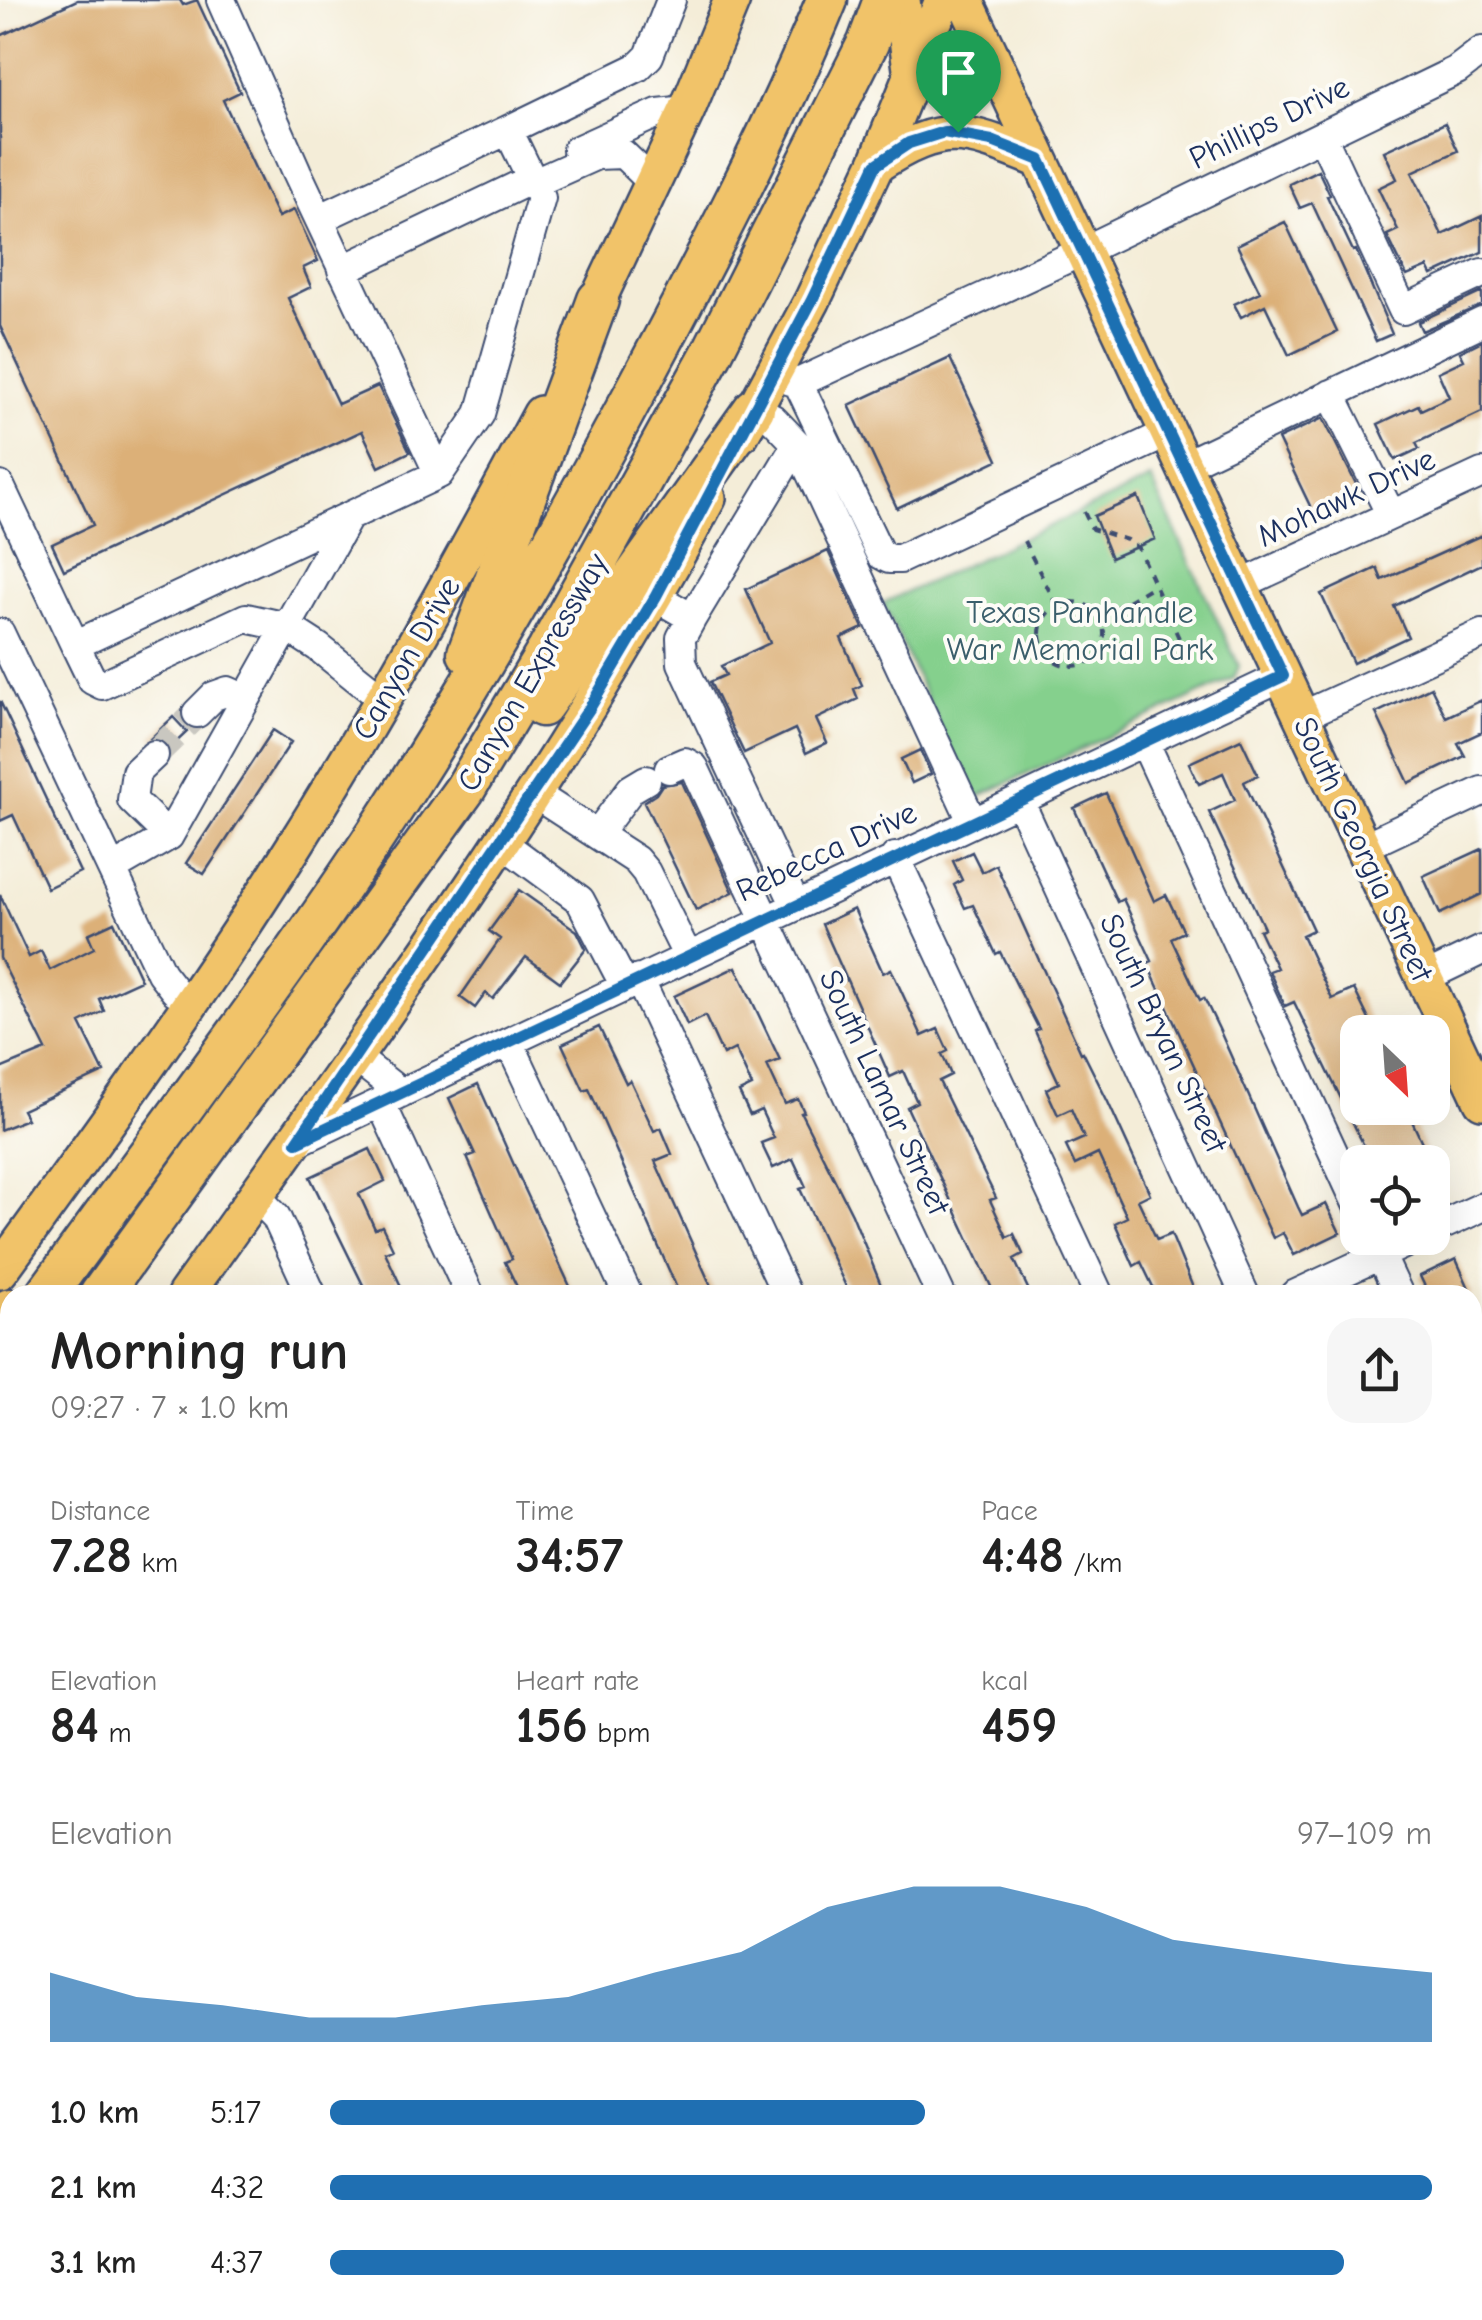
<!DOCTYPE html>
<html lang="en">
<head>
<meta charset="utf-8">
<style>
  body { margin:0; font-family:"Comic Neue",sans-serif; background:#f6f6f6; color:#222; height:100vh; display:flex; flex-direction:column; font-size:38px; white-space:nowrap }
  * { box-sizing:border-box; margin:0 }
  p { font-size:32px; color:#767676 }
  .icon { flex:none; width:55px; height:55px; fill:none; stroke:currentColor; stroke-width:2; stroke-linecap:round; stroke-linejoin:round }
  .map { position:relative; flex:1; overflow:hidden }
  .drawer { position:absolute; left:0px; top:1285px; width:1482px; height:1035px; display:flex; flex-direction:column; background:#fff; border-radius:30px 30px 0 0; box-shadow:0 10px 40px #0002 }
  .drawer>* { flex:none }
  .needle { width:65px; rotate:155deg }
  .controls { position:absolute; left:1340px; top:1015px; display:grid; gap:20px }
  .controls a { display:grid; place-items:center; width:110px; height:110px; border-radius:20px; background:#fff; box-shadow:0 10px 40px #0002; font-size:50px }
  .pin { position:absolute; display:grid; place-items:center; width:85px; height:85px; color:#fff; margin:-102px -42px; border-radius:50% 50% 50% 0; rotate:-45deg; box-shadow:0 0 10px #0007 }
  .pin .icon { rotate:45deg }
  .round { display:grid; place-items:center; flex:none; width:105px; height:105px; border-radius:30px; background:#f6f6f6 }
  .head { display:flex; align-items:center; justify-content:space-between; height:170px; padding:0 50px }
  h1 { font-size:55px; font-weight:700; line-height:75px }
  .metrics { display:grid; grid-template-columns:repeat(3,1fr); gap:15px; height:170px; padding:10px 50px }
  .metrics div { display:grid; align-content:center }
  .metrics b { font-size:50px; font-weight:700 }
  .metrics small { font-size:28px; font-weight:400 }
  .metrics p { font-size:28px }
  .chart { height:280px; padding:20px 50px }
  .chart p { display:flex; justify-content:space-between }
  .chart svg { width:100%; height:180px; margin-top:10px; fill:#1f6fb2; opacity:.7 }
  ul { padding:0 50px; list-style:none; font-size:32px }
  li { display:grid; grid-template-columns:160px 120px 1fr; align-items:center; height:75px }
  li i { height:25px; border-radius:12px; background:#1f6fb2 }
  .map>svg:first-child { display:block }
  .green { fill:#85d08d; stroke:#508076; stroke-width:2.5 }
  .building { fill:#dcb078 }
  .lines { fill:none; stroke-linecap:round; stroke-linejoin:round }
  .minor-tunnel { stroke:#c9c7c0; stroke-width:28; stroke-dasharray:28 14; stroke-linecap:butt }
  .minor-casing { stroke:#3c4c70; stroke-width:32 }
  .major-casing { stroke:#3c4c70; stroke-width:40 }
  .highway-casing { stroke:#3c4c70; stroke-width:45 }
  .path { stroke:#3c4c70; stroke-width:4; stroke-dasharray:8 8; stroke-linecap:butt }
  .minor { stroke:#fff; stroke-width:28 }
  .major { stroke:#f1c369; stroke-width:35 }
  .highway { stroke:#f1c369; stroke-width:40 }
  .route-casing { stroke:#fff; stroke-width:20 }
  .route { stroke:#1f6fb2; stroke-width:12 }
  .labels { text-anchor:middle; stroke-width:8; stroke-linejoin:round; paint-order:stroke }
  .street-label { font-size:32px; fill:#1b2f5e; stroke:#fdfcf7 }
  .park-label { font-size:32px; fill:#3b5f6c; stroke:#fdfcf7 }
</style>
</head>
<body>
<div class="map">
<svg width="1482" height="2320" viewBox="0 0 1482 2320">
  <rect width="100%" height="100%" fill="#fdfcf7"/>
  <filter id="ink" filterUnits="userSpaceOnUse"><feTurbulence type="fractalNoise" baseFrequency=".01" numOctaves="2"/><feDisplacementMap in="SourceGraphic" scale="20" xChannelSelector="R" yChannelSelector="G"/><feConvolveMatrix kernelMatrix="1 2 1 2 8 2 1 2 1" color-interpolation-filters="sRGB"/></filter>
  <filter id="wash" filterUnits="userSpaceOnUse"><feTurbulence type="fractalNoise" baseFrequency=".0048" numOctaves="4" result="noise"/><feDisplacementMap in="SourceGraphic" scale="40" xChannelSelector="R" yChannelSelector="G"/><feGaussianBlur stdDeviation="2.25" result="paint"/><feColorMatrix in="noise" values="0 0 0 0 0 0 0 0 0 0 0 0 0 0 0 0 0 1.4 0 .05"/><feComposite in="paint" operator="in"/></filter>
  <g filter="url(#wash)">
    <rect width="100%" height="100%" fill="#f4edd8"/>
    <path class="green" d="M1151,479L1239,666L1234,678L973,799L883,603Z"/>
    <g id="blocks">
      <path class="building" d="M77,0H180L183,5L197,0L240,92L223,100L278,217L294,210L318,261L303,268L311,287L288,298L338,404L378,386L410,452L379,467L362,431L64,570L52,544L93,525L0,326V36Z
        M1445,123L1458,151L1412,172L1442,235L1482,216V252L1432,275L1428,267L1407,276L1387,235L1398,230L1378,188L1397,179L1384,151Z
        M1318,170L1330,195L1327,196L1353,251L1356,250L1392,334L1376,341L1312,203L1300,208L1289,184Z
        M1285,222L1337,332L1289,355L1265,305L1241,317L1234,304L1260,292L1237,245Z
        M1482,292V305L1422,331L1418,322Z
        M1482,341V412L1416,443L1419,449L1395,460L1378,424L1418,405L1421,410L1449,397L1438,372L1464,360L1460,352Z
        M950,358L998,460L897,508L849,405Z
        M1323,418L1359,490L1313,512L1278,439Z
        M1138,497L1155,539L1111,558L1094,516Z
        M1482,535V564L1394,606L1408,637L1353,663L1321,594L1377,568L1382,580Z
        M828,551L863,628L841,638L862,685L854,689L858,699L816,719L827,743L806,753L795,729L744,753L710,682L726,675L721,666L770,643L746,589Z
        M1431,687L1446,717L1482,700V732L1458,743L1465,756L1409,783L1376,713Z
        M0,701L80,872L47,888L13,815L0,821Z
        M173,717L187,732L170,748L160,739L151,738Z
        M273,730L291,742L204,874L186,863Z
        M1241,739L1258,775L1244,782L1313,930L1302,935L1332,999L1354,989L1375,1032H1358V1122L1388,1108H1406L1431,1162H1372L1294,1002L1285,1006L1269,971L1277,968L1259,930L1264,928L1209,812L1235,800L1223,773L1199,784L1189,763Z
        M920,750L931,774L912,783L901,759Z
        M682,782L733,892L696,910L644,802L656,794L662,785Z
        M1106,793L1154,901L1166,895L1184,932L1171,938L1200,1000L1204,998L1219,1029L1298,1207L1302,1215L1326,1204L1340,1233L1294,1255L1283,1233L1273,1238L1147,963L1152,961L1123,899L1117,902L1074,808Z
        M1482,849V894L1440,914L1423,876Z
        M972,852L982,872L996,865L1081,1053L1083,1052L1108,1102L1150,1194L1138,1200L1157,1240L1171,1234L1196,1295H1157L1141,1262L1134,1266L1115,1223L1127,1217L1098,1154L1075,1165L1066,1146L1084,1138L1071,1109L1058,1115L1046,1089L1059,1083L1035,1031L1039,1029L1000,952L996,954L973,905L965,908L954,885L962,880L953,861Z
        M519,890L577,931L586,949L560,982L526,957L493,999L486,993L475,1008L460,997L500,939L489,931Z
        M0,895L29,957L41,951L50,970L94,948L88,934L114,922L141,980L99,999L104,1011L80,1023L104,1072L22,1110L27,1119L0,1130V1069L46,1050L0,958Z
        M854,909L883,973L891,969L922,1036L938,1029L948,1051L942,1054L951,1075L939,1081L996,1198L990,1200L1007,1237L1014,1234L1023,1254L1014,1259L1031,1295H995L907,1107L917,1102L903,1071L890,1077L822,924Z
        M736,967L780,1060L767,1065L785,1104L798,1099L804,1112L801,1113L852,1214L885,1295H850L800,1189L806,1187L793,1159L773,1168L761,1143L774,1138L761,1110L750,1115L739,1092L752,1086L735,1049L723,1055L705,1016L687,1025L674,996Z
        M599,1027L626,1083L630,1080L654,1131L661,1128L672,1154L655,1161L715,1295H680L589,1089L584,1091L562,1044Z
        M478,1084L522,1183L574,1295H521L505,1262L512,1259L467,1157L475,1154L449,1098Z
        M370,1149L385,1181L359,1194L375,1229L382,1226L393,1249L385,1252L405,1295H368L310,1177Z
        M1456,1259L1472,1295H1429L1420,1276Z"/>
    </g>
  </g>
  <g filter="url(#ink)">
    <use href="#blocks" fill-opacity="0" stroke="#3c4c70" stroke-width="2.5"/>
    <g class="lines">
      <path class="minor-tunnel" d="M154,755L197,713"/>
      <defs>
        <path id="minor" d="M221,0L297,172L439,474
          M1322,136L1403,310L1482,273
          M577,150L658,113L687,110
          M321,218L508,130
          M342,270L532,179L541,180L597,155L623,154L653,183
          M785,379L798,383L880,554L889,559H900L1168,433
          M798,383L1083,251L1457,70L1482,51
          M1331,394L1391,515
          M754,409L773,419L797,444L972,821
          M1184,465L1482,322
          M0,486L75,645
          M1240,585L1482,473
          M656,597L692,618L681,638L682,663L795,904
          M692,618L797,444
          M0,633L161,973L175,991L193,1001
          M384,700L318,647L287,627L246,618L102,685L92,680L75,645L439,474L480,414L541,198L508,130L638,67L649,56L671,0
          M197,713L214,696L228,691L246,699
          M1302,716L1482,634
          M1144,741L1358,1206
          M154,755L136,772L132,800L169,836
          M669,769L685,762L694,767L941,1295
          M533,793L636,860L646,872L687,955
          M1019,800L1245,1295
          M598,833L631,789L646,780
          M501,842L580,900L625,986
          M1363,847L1482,791
          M895,857L1099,1295
          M112,869L169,836L348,518
          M1424,978L1482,950
          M639,979L787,1295
          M509,1042L628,1295
          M355,1057L401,1093
          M381,1103L470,1295
          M297,1142L1283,676
          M257,1197L276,1217L312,1295
          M1432,1230L1482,1207
          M1373,1239L1399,1295
          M1294,1295L1417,1238
          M1472,1454L1482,1475
          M1472,1770L1482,1789
          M1472,1863L1482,1858
          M0,1905L10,1900
          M1472,1919L1482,1915
          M0,1962L10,1983
          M1472,2095L1482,2115
          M0,2275L10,2296
          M17,2310L21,2320
          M163,2310L168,2320
          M319,2310L323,2320
          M475,2310L480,2320
          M634,2310L639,2320
          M787,2310L792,2320
          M947,2310L951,2320
          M1102,2310L1106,2320
          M1263,2310L1268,2320
          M1414,2310L1419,2320
          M500,2320L522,2310"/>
        <path id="major" d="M902,0L912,77
          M965,0L1482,1101
          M876,165C946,119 967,131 1040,160
          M587,323L687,110L732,0
          M741,434L812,301L876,165L943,0
          M0,1271C101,1132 202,993 293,848C382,707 462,561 541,414
          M185,1295C369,1036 559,779 708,498
          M0,1555L10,1542"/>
        <path id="highway" d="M468,653L598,300
          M542,706L754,409
          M46,1295C160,1137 280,981 387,818C479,677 561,531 640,383C707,257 773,132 827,0
          M100,1295L465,789L548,650L712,353L868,43L884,0
          M0,1319L10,1309
          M0,1358L10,1345
          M0,1451L10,1433"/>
      </defs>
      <use href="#minor" class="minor-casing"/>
      <use href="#major" class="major-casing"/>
      <use href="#highway" class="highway-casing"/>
      <path class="path" d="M1084,512L1092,529L1127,540L1138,548L1188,658
        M1024,541L1057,606
        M1040 634a32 32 0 1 1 64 0a32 32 0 1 1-64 0Z
        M1100,617L1155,585"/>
      <use href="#minor" class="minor"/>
      <use href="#major" class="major"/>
      <use href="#highway" class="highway"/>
    </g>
  </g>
  <g class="lines" filter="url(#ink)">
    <defs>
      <path id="route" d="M944,132L992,141L1040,160L1283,676L297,1142L589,709L656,596L812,300L876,165L909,143Z"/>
    </defs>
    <use href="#route" class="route-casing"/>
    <use href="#route" class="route"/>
  </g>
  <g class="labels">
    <g class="street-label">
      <text transform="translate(1269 122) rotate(-26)" y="11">Phillips Drive</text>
      <text transform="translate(1346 497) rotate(-25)" y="11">Mohawk Drive</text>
      <text transform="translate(406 658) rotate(-60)" y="11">Canyon Drive</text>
      <text transform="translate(532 672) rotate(-60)" y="11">Canyon Expressway</text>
      <text transform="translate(1364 849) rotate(65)" y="11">South Georgia Street</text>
      <text transform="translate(826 851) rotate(-25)" y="11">Rebecca Drive</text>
      <text transform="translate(1164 1033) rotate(65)" y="11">South Bryan Street</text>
      <text transform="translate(885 1092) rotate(65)" y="11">South Lamar Street</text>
    </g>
    <g class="park-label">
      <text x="1080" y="623">Texas Panhandle<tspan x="1080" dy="37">War Memorial Park</tspan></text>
    </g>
  </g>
</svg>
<div class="controls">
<a><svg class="needle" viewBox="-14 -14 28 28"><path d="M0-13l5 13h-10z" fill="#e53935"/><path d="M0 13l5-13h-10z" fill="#767676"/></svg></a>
<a><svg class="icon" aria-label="locate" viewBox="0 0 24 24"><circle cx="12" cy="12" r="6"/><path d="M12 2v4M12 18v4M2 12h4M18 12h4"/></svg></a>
</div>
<div class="pin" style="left:958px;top:132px;background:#1e9e55"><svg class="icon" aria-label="arrive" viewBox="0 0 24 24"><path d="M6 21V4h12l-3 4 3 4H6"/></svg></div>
<section class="drawer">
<div class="head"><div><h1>Morning run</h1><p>09:27 · 7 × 1.0 km</p></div><a class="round"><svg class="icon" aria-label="share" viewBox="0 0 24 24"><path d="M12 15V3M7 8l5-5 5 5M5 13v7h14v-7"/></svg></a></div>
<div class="metrics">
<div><p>Distance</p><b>7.28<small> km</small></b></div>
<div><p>Time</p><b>34:57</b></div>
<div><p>Pace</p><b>4:48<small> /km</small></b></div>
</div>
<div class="metrics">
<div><p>Elevation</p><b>84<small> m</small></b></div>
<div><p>Heart rate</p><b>156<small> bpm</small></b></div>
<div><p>kcal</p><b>459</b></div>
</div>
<div class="chart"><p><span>Elevation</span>97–109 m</p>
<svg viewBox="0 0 160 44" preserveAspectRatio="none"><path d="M0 44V27L10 33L20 35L30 38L40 38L50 35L60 33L70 27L80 22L90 11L100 6L110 6L120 11L130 19L140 22L150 25L160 27V44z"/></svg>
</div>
<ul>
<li><b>1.0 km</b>5:17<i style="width:54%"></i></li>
<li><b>2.1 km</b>4:32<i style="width:100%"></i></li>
<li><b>3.1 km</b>4:37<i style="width:92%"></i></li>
</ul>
</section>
</div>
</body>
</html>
